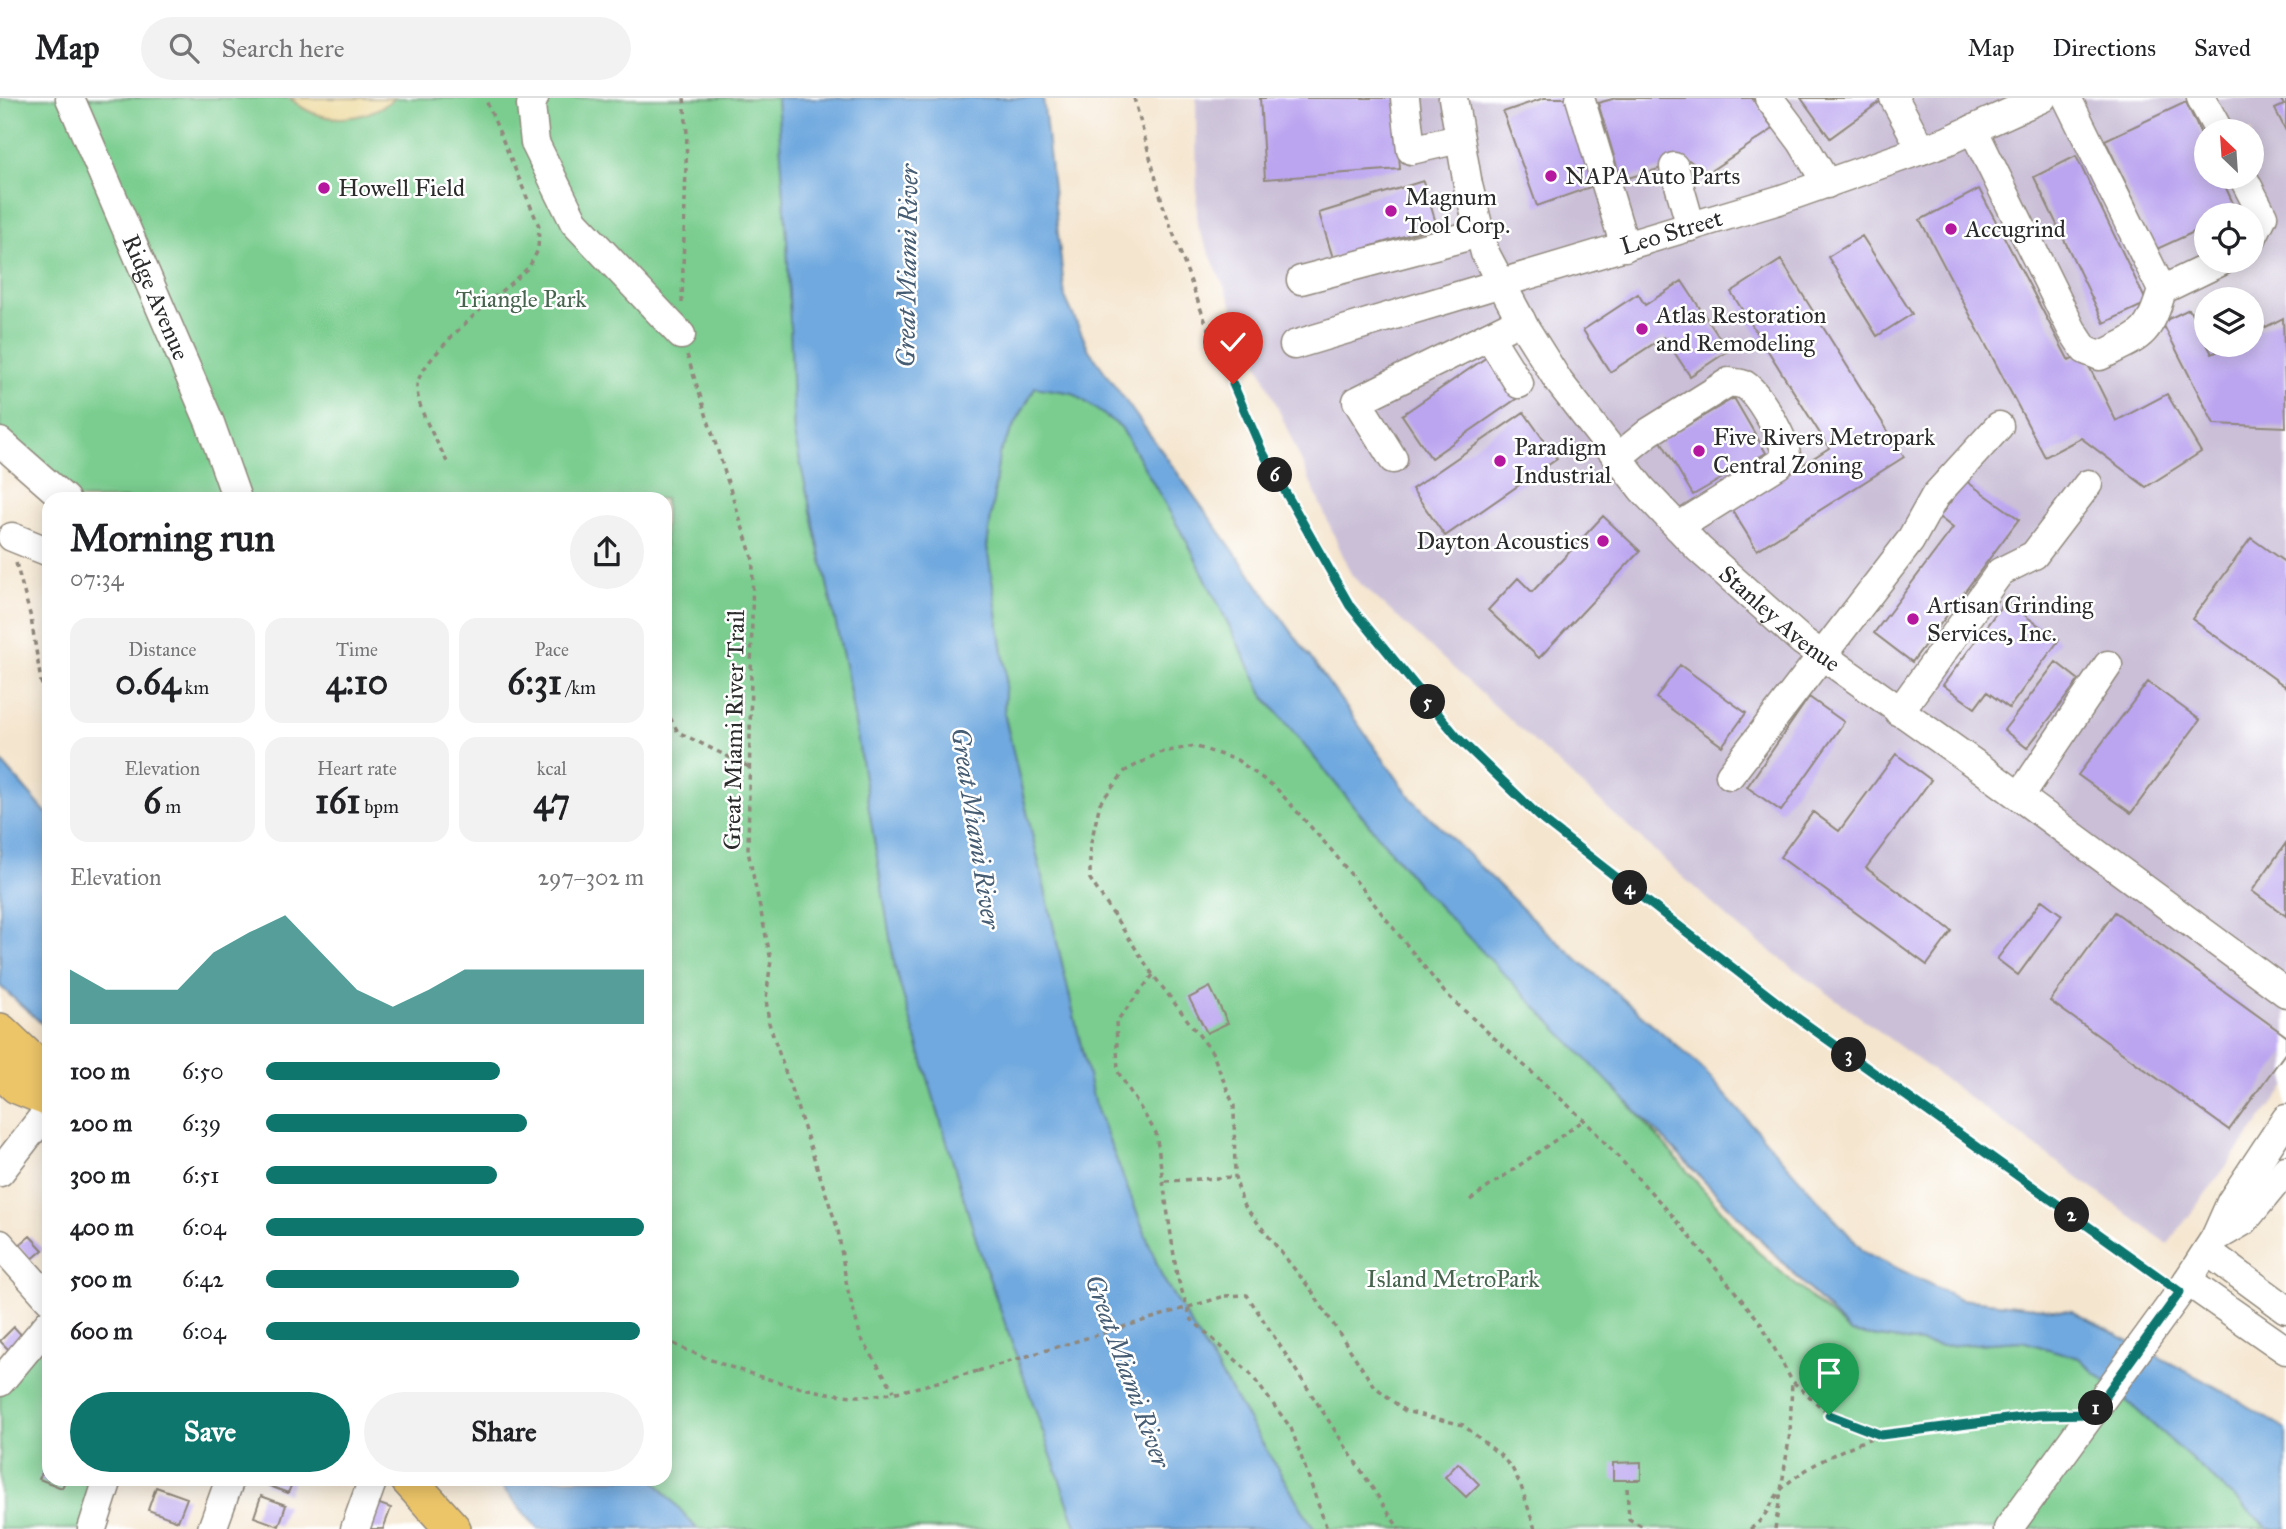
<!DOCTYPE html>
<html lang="en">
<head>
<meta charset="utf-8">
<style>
  body { margin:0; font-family:"IM FELL Great Primer",serif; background:#f2f2f2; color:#202124; height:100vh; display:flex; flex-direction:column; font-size:26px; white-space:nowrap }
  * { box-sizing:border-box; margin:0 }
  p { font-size:23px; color:#757577 }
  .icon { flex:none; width:38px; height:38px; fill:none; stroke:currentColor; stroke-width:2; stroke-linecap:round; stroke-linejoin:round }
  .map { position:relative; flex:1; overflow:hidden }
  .drawer { position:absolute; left:42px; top:394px; width:630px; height:994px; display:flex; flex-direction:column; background:#fff; border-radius:21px; box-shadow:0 4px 18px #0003 }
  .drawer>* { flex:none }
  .needle { width:46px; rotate:335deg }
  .tools { position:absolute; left:2194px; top:21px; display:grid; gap:14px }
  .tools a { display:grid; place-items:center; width:70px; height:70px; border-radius:50%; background:#fff; box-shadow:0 4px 18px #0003; font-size:35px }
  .pin { position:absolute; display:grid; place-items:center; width:60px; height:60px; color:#fff; margin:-72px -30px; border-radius:50% 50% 50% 0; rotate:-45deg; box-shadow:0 0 7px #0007 }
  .pin .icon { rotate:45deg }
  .km { position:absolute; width:35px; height:35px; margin:-18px; border-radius:50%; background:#222; color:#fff; font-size:19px; line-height:35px; text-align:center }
  .round { display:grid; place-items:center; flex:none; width:74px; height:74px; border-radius:37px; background:#f2f2f2 }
  .head { display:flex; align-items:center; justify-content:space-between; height:119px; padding:0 28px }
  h1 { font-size:38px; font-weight:800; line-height:52px }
  .figures { display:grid; grid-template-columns:repeat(3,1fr); gap:10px; height:119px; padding:7px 28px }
  .figures div { display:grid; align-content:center; border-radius:18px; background:#f2f2f2; text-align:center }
  .figures b { font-size:35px; font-weight:800 }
  .figures small { font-size:19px; font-weight:400 }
  .figures p { font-size:19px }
  .chart { height:196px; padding:14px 28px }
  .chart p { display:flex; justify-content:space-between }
  .chart svg { width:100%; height:126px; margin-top:7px; fill:#0f766e; opacity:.7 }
  .cta { display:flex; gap:14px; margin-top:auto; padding:14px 28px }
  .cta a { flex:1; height:80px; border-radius:42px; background:#0f766e; color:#fff; font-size:28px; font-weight:800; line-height:80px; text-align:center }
  .cta a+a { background:#f2f2f2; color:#202124 }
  ul { padding:0 28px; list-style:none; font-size:23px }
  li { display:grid; grid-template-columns:112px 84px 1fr; align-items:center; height:52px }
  li i { height:18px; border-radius:9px; background:#0f766e }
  header { display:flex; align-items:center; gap:42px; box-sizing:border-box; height:98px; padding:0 35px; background:#fff; border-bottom:2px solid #e0e0e0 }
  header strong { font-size:33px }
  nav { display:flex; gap:38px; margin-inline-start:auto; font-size:24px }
  .search { width:490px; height:63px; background:#f2f2f2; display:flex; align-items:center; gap:18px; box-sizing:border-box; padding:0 24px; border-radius:38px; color:#757577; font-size:26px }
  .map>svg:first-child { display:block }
  .industrial { fill:#cabfd7; fill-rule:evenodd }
  .green { fill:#7acd8f; stroke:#527c5d; stroke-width:2 }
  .sand { fill:#eeda9e; stroke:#8c8264; stroke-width:2 }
  .water { fill:#6fa9df; stroke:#4d6a85; stroke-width:2 }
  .building { fill:#bba5f0 }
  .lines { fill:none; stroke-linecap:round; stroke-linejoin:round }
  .minor-casing { stroke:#90887c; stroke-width:31 }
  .major-casing { stroke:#90887c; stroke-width:38 }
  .path { stroke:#90887c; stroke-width:3.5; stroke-dasharray:5 5; stroke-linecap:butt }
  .minor { stroke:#fff; stroke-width:28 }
  .major { stroke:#edc569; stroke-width:35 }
  .path-bridge { stroke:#90887c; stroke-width:3.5; stroke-dasharray:5 5; stroke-linecap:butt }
  .route-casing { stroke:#fff; stroke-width:14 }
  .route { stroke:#0f766e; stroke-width:9 }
  .poi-dot { fill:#b5179e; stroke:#fff; stroke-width:2.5 }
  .labels { text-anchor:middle; stroke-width:5; stroke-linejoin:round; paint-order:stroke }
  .poi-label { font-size:24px; fill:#2b2b2b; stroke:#fff; text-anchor:start }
  .street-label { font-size:24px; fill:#2b2b2b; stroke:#fff }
  .park-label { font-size:24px; fill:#47644e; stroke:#fff }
  .water-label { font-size:26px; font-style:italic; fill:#465d73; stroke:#fff }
</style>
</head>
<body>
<header>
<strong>Map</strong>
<div class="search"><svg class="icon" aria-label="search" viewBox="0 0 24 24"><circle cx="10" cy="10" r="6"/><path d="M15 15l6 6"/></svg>Search here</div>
<nav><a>Map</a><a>Directions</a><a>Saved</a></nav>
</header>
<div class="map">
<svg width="2286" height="1431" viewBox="0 0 2286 1431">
  <rect width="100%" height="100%" fill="#fff"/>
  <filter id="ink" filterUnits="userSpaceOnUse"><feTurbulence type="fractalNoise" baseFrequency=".0143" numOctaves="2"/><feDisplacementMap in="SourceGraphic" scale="14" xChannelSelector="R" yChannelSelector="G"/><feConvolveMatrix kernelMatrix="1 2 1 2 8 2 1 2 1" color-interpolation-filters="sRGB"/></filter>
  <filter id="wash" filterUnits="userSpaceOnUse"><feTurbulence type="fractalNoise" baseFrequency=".00686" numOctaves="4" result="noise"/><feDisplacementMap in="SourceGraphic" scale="28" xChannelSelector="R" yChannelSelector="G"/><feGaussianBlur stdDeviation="1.57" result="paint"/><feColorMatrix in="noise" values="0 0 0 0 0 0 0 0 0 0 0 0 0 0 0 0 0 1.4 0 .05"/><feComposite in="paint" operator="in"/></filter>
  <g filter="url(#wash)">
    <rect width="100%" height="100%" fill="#f4e5ce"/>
    <path class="industrial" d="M1196,0H2286V988L2168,1146L1739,830L1352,478L1197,127ZM2207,33H2252V79H2207ZM2207,117H2252V163H2207ZM2207,201H2252V247H2207Z"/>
    <path class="green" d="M0,0H777L787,140L794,336L847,576L895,870L979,1151L1077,1431H697L653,1381H665V401H65L0,344Z
      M1035,289L1073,295L1121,329L1191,451L1264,598L1420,789L1591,963L1757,1153L1851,1235L1942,1248L2022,1243L2079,1260L2269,1431H1314L1162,1179L1094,1004L1004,614L1006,574L987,449L999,356Z
      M49,1225V1381H108L92,1431H0V1284Z"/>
    <path class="sand" d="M290,0H395C364,24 321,29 290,0Z"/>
    <path class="water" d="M777,0H1043L1065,199L1089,252L1412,701L1542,830L1700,968L1864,1154L1960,1201L2072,1213L2218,1290L2286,1332V1431H2269L2079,1260L2022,1243L1942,1248L1851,1235L1420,789L1264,598L1191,451L1121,329L1073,295L1035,289L999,356L987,449L1006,574L1004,615L1094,1004L1162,1179L1314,1431H1077L979,1151L895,870L847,576L794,336L787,140Z
      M0,662L49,718V932L0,888Z
      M495,1381H653L697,1431H538Z"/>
    <g id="blocks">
      <path class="building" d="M1260,0H1395L1400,71L1265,81Z
        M1544,0H1565L1596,87L1537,108L1503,14Z
        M1616,0H1752L1773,31L1706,76L1689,62L1621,82L1598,5Z
        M1801,0H1885L1830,40Z
        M2280,0H2286V33L2275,11L2284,7Z
        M2186,4L2207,49V79H2221L2237,114L2230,117H2207V128L2157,151L2105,42Z
        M2076,58L2147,205L2104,225L2034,79Z
        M1423,83L1437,128L1333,160L1319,115Z
        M1979,91L2069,263L2083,256L2116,323L2167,296L2201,354L2146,389L2081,340L2045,359L1920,122Z
        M1862,138L1912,216L1877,238L1828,159Z
        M1781,162L1904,359L1757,452L1732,412L1829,350L1731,194Z
        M1682,183L1728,253L1690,278L1664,239L1610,274L1583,232L1638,196L1645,207Z
        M2189,211L2212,256L2231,247H2252V236L2283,220L2286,329L2214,326L2162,224Z
        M1490,257L1519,299L1431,360L1402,317Z
        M1734,300L1766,355L1693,397L1661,343Z
        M1524,314L1557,361L1445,438L1412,391Z
        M1966,383L2019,421L1912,564L1874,535L1953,430L1939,419Z
        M1603,418L1640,453L1539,560L1488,512L1518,480L1532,494Z
        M2251,440L2286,465V589L2192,521Z
        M2005,503L2059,542L2009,610L1987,594L1975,610L1943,587Z
        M2056,564L2079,582L2027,650L2004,632Z
        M1680,567L1746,615L1722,648L1656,600Z
        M2148,584L2200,622L2131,715L2078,677Z
        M1809,599L1844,624L1781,713L1747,689Z
        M1896,656L1931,682L1866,770L1952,833L1927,867L1780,759L1813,714L1839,733Z
        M2286,745V818L2252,793Z
        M2042,802L2062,817L2018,877L1997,861Z
        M2115,814L2286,938V954L2229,1032L2050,903Z
        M1210,889L1228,925L1207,935L1189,900Z
        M30,1138L43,1152L31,1162L18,1148Z
        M14,1229L25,1241L12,1255L0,1243Z
        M1641,1364V1382H1613V1365Z
        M1458,1365L1479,1386L1466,1399L1445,1379Z
        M46,1366L49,1367V1381H66L62,1390L39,1381Z
        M266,1381H294L288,1395L264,1386Z
        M156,1389L187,1400L178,1423L148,1412Z
        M261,1398L286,1407L279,1428L254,1419Z
        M371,1403L391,1410L383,1431H362Z"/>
    </g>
  </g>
  <g filter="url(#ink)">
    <use href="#blocks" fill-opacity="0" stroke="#90887c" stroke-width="2"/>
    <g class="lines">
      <defs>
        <g id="minor">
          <path id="s1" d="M70,0L210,325L237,401"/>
          <path d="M534,0L531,7L535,45L574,124L681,237"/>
          <path d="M1405,0L1411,52L1459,41"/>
          <path id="s2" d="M1453,0L1468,87L1485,155L1525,230L1559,284L1642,391L1699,451L1802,543L1982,671L2286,895"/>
          <path d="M1580,0L1625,149"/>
          <path d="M1769,0L1802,44L1827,86"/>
          <path d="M1894,0L1922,52"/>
          <path d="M2201,0L2219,33"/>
          <path d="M1973,31L2072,232L2085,252L2100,258C2141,238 2149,238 2162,192L2067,0"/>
          <path d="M1674,69L1691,129"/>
          <path d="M2243,79L2263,118L2252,140"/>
          <path d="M1301,182L1480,135"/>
          <path d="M2162,192L2222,163"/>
          <path d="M1489,238L1519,286"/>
          <path id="s3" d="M1294,247L1779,102L1947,43L2042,0"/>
          <path d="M0,344L65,401"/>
          <path d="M1617,360L1649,334L1729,284C1734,285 1740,285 1745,287C1759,296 1785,342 1786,357L1779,366L1678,429"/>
          <path d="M1393,361L1357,303L1521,222"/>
          <path d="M12,439L49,454"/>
          <path d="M1899,614L2000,474L2034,457L2088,386"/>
          <path d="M1730,677L1910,443L1935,398L1999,328"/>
          <path d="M2020,698L2108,567"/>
          <path d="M0,1074L49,1011"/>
          <path d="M2215,1140L2244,1123L2286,1072"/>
          <path d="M0,1146L49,1201"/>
          <path d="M2207,1153L2286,1211"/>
          <path d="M2187,1183L2286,1252"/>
          <path d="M0,1284L49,1225"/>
          <path d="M92,1431L108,1381"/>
          <path d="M212,1431L230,1381"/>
          <path d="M355,1431L373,1381"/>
          <path d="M2008,1431L2180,1194L2215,1140L2231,1104L2286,1021"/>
        </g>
        <path id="major" d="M0,933L35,966L49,993
          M0,972L17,988L49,1001
          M408,1381L453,1431"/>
      </defs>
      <use href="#minor" class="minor-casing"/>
      <use href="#major" class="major-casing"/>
      <path class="path" d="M1134,0L1163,107L1204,220L1262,353L1350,508L1458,640L1544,724L1796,919L2161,1181
        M682,205L687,35L684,0
        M687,257L753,462L748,753L771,862L766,901L769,925L838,1132L847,1189L861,1240L894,1293
        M447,364C437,342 417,313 417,289C416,262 506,190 529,169L538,152L539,128L485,0
        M16,465L31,520L41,584L49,605
        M665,611L678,634L749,669
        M1153,877L1116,924L1118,974L1156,1035L1177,1178L1191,1221L1249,1274L1291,1330L1327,1431
        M1165,1083L1235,1079
        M1470,1102L1584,1022
        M1225,1198L1247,1197L1399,1431
        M665,1241C707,1265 813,1299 862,1298C900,1297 941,1282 978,1273
        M1627,1390L1629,1421L1647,1431
        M1535,1431L1521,1388L1512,1370L1499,1356L1463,1327L1405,1313L1373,1287L1311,1192L1243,1106L1235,1079L1234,1008L1212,954L1153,877L1090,781V749L1100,705L1125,673L1159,655L1194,648L1237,662L1276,690L1333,754L1445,895L1584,1022L1672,1117L1760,1224L1792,1283L1829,1316L1881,1337
        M1750,1431C1766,1421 1769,1407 1780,1393C1799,1371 1854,1345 1881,1337L2062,1317
        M1775,1431L1790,1335L1792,1283"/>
      <use href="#minor" class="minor"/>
      <use href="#major" class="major"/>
      <path class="path-bridge" d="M978,1273L1225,1198"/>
    </g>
  </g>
  <g class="lines" filter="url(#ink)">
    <defs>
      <path id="route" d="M1233,286L1262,353L1350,508L1458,640L1544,723L1796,919L2180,1194L2092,1316L2039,1317L1881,1337L1829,1317"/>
    </defs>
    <use href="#route" class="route-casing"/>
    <use href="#route" class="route"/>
  </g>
  <g class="poi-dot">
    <circle cx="1551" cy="78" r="7"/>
    <circle cx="324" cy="90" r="7"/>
    <circle cx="1391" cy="113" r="7"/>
    <circle cx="1951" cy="131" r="7"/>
    <circle cx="1642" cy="231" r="7"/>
    <circle cx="1699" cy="353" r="7"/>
    <circle cx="1500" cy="363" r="7"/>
    <circle cx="1603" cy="443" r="7"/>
    <circle cx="1913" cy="521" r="7"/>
  </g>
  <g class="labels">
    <g class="poi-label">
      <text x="1565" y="86">NAPA Auto Parts</text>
      <text x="338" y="98">Howell Field</text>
      <text x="1405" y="107">Magnum<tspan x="1405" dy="28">Tool Corp.</tspan></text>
      <text x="1965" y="139">Accugrind</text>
      <text x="1656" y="225">Atlas Restoration<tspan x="1656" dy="28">and Remodeling</tspan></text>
      <text x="1713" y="347">Five Rivers Metropark<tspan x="1713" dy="28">Central Zoning</tspan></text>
      <text x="1514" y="357">Paradigm<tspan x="1514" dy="28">Industrial</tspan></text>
      <text x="1589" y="451" text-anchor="end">Dayton Acoustics</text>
      <text x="1927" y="515">Artisan Grinding<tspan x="1927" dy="28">Services, Inc.</tspan></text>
    </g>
    <g class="street-label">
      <text dy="8" stroke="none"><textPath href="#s3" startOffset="394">Leo Street</textPath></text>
      <text dy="8" stroke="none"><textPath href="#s1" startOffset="217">Ridge Avenue</textPath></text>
      <text dy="8" stroke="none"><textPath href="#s2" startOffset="632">Stanley Avenue</textPath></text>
      <text transform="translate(734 632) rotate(-89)" y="8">Great Miami River Trail</text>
    </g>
    <g class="park-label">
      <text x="521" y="209">Triangle Park</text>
      <text x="1453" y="1189">Island MetroPark</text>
    </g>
    <g class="water-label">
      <text transform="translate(907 168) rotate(-89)" y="9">Great Miami River</text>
      <text transform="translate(976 730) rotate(81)" y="9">Great Miami River</text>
      <text transform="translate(1128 1273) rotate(70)" y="9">Great Miami River</text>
    </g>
  </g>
</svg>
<div class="tools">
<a><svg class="needle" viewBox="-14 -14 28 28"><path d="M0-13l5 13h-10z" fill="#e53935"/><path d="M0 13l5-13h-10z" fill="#757577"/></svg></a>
<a><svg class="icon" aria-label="locate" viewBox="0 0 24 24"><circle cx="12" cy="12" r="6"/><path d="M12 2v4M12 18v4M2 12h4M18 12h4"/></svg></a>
<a><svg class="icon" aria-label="layers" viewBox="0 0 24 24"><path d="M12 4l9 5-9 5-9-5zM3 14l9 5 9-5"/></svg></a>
</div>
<div class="pin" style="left:1829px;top:1317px;background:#1e9e55"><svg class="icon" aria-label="arrive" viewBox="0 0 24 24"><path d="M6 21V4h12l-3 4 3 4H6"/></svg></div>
<div class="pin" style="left:1233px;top:286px;background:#d93025"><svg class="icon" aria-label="check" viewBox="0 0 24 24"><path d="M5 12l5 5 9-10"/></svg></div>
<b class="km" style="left:2096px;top:1310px">1</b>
<b class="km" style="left:2072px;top:1117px">2</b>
<b class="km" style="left:1849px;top:957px">3</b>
<b class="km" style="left:1630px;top:790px">4</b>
<b class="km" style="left:1428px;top:604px">5</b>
<b class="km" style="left:1275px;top:377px">6</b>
<section class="drawer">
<div class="head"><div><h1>Morning run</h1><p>07:34</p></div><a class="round"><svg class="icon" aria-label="share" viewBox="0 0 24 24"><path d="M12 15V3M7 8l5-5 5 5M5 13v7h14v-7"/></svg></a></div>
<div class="figures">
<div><p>Distance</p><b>0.64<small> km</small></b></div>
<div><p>Time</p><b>4:10</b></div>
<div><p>Pace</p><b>6:31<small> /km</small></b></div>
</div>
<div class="figures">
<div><p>Elevation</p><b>6<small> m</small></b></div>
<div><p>Heart rate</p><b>161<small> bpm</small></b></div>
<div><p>kcal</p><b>47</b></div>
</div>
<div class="chart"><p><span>Elevation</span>297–302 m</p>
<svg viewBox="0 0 160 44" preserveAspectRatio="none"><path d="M0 44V25L10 32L20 32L30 32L40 19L50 12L60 6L70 19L80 32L90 38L100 32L110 25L120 25L130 25L140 25L150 25L160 25V44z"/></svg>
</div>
<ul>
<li><b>100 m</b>6:50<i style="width:62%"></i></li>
<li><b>200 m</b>6:39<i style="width:69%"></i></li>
<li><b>300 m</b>6:51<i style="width:61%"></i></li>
<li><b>400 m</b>6:04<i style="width:100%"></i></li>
<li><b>500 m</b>6:42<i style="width:67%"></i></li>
<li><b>600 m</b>6:04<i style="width:99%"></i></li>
</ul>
<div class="cta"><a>Save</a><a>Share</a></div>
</section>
</div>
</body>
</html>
